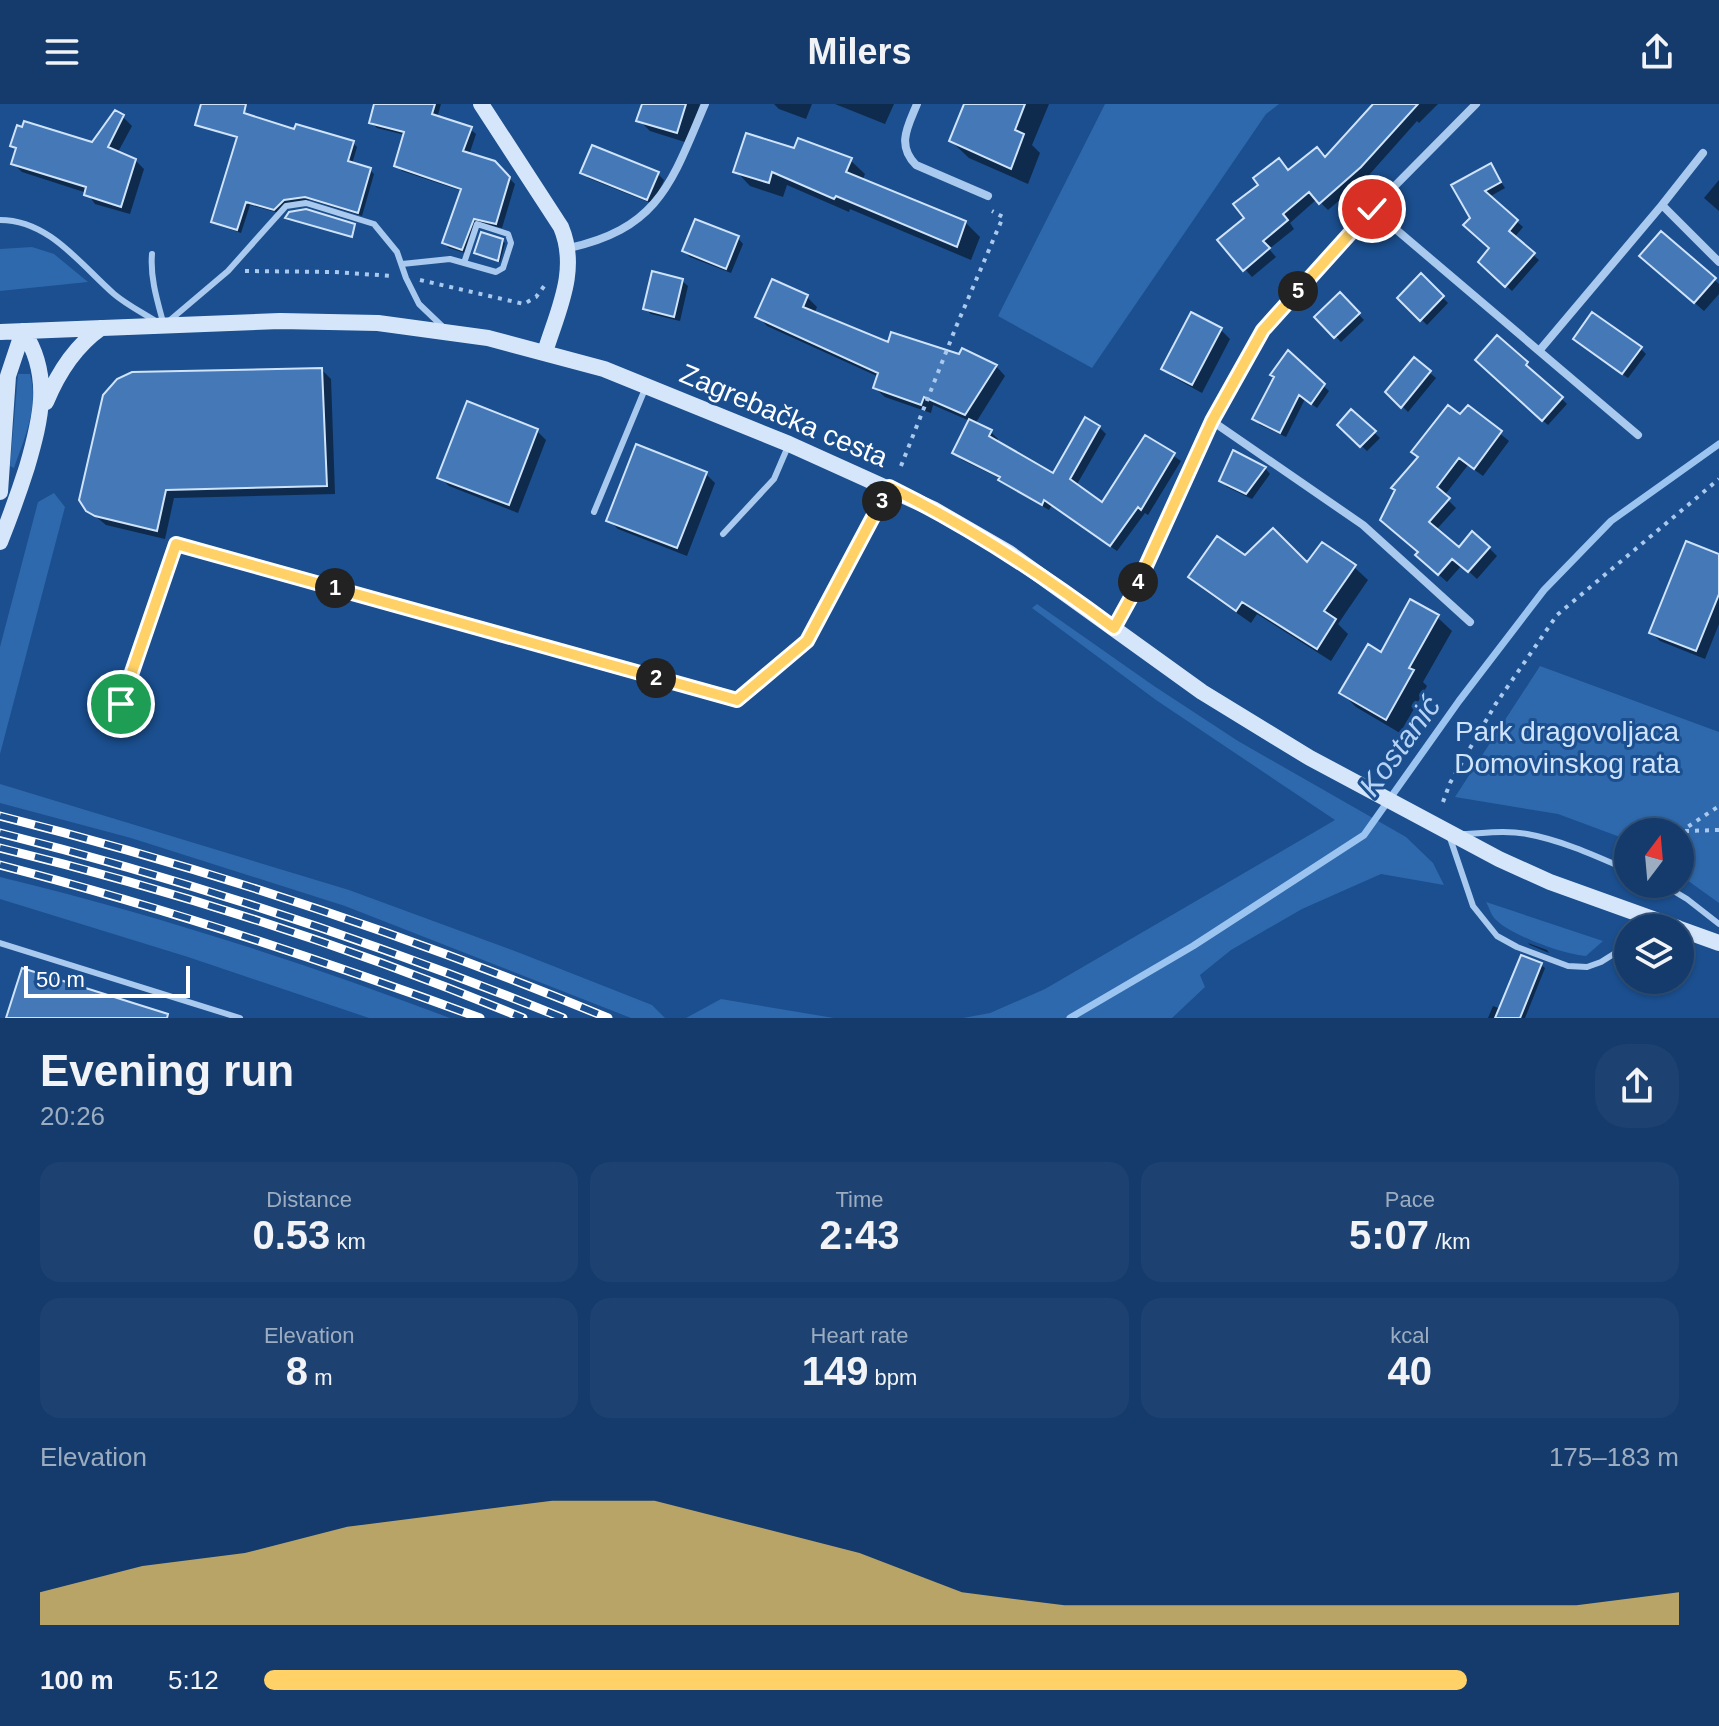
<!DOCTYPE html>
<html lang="en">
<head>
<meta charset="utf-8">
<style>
  body { margin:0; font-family:Arial,sans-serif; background:#1d4271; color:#f1f3f6; height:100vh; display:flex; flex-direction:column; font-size:30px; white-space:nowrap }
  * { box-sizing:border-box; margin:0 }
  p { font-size:26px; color:#9dadc1 }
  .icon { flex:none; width:44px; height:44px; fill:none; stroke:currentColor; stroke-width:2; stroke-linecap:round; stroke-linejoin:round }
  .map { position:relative; height:914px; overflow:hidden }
  .panel { display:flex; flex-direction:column; background:#143b6b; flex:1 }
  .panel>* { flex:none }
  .needle { width:52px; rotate:16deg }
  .controls { position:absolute; left:1614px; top:714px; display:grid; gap:16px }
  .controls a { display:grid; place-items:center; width:80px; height:80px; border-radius:50%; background:#143b6b; box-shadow:0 2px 6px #0004,0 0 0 2px #33557e; font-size:40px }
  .scale { position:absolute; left:24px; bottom:20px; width:166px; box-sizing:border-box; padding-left:8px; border:4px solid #fff; border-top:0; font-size:22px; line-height:28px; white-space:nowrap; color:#fff; -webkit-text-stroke:6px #1b4f8f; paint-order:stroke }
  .pin { position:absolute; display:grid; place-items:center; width:68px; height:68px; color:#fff; margin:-34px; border:4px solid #fff; border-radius:50%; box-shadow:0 2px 8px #0007 }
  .km { position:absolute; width:40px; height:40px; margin:-20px; border-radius:50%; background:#222; color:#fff; font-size:22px; line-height:40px; text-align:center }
  .round { display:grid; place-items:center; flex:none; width:84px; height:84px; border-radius:32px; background:#1d4271 }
  .headline { display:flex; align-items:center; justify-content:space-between; height:136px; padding:0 40px }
  h1 { font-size:44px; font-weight:700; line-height:60px }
  .figures { display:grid; grid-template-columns:repeat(3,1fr); gap:12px; height:136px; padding:8px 40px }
  .figures div { display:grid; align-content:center; border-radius:20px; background:#1d4271; text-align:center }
  .figures b { font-size:40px; font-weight:700 }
  .figures small { font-size:22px; font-weight:400 }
  .figures p { font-size:22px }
  .chart { height:224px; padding:16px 40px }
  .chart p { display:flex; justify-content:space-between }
  .chart svg { width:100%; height:144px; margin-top:8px; fill:#ffd166; opacity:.7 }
  ul { padding:0 40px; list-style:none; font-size:26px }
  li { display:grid; grid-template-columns:128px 96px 1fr; align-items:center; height:60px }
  li i { height:20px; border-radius:10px; background:#ffd166 }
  header { display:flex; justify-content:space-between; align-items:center; height:104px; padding:0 40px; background:#143b6b; font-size:36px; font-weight:700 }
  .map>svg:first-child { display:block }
  .green { fill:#2e69ad }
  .shadow { fill:#0007 }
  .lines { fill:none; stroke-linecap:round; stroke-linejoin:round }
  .stream { stroke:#9cc4f0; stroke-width:7 }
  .building { fill:#4478b7; stroke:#cfe3fa; stroke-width:2 }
  .path { stroke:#a9c9ee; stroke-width:4; stroke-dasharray:4 6; stroke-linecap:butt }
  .lane { stroke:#a9c9ee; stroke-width:6 }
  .street { stroke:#a9c9ee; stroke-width:8 }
  .secondary { stroke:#d6e6fa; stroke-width:16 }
  .rail-casing { stroke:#fff; stroke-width:9 }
  .rail { stroke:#1b4f8f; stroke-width:6; stroke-dasharray:18; stroke-linecap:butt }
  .route-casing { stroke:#fff; stroke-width:16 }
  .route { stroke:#ffd166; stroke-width:10 }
  .labels { text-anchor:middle; stroke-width:6; stroke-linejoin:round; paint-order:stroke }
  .street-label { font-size:28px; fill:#fff; stroke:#1b4f8f }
  .park-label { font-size:28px; fill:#cfe3fa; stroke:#1b4f8f }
  .water-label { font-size:30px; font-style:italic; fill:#b5d3f5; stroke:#1b4f8f }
</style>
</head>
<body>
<header><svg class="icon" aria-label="menu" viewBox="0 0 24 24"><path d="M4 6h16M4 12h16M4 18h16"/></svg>Milers<svg class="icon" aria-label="share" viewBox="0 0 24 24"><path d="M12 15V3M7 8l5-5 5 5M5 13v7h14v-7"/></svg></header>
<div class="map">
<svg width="1719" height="914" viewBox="0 0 1719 914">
  <rect width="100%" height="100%" fill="#1b4f8f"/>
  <path class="green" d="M1105,0H1279L1266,10L1092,264L998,212Z
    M32,143L54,150L88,178L0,187V145Z
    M18,270H30C39,303 25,332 14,364L10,362Z
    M54,389L65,403L0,650V543L38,398Z
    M1037,500L1154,582L1238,637L1406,733L1433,759L1444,781L1381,770L1302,805L1231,846L1200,871L1205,883L1172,914H963L990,909L1045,885L1335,716L1156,596L1032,504Z
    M1540,562L1719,628V799L1680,771V728H1628V736L1558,710L1455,693Z
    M0,680L349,786L520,849L652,901L665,914H631L345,802L131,734L0,699Z
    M0,773C153,810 303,858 450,914H369L188,853L0,795Z
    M1486,798L1603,837L1586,852C1565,851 1510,831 1495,815C1491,811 1489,803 1486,798Z
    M721,895L834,914H686Z"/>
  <path class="shadow" d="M376,0H441L437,14L470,25L476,30L469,51L494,59L515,80L502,124L479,119L468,150L449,144L444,139L462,87L402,67L396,61L405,31L377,24L371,18Z
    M644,0H700L688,39L650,27L639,16Z
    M774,0H812L806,15L779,5Z
    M835,0H894L885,20Z
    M977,0H1049L1032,41L1040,49L1028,80L969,54L951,37Z
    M1376,0H1438L1419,19L1417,17L1369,71L1328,106L1317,95L1290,119L1294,125L1269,145L1276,153L1252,173L1245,165L1247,114L1289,68L1326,55Z
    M123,13L132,22L118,48L135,56L144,65L130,110L95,100L87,89L22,68L13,59L17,46L13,42L24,25L93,40Z
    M223,28H296L353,39L357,43L352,60L370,66L374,70L362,112L310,96L288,100L279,109L250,101L241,129L218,121L214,117L238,35Z
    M795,47L850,56L865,70L862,77L965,118L980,133L971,156L850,105L849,108L787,81L783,93L750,82L736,67Z
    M1490,62L1505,84L1489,93L1523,123L1514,134L1539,156L1512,187L1480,158L1491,144L1472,114Z
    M583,68L658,70L664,76L653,100L588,74Z
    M1719,76V107L1704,94Z
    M1661,130L1719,180V190L1704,207L1651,161Z
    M738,134L743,140L731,169L690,153L684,147Z
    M502,137L505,139L500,158L476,149Z
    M1421,172L1448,199L1427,221L1400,194Z
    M682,177L688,182L680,217L651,210L645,205Z
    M1340,191L1364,216L1341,238L1317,213Z
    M807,193L817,203L814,210L889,241L996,262L1005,272L975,320L991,328L998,335L996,339L1054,372L1099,323L1106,330L1076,382L1102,400L1145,333L1181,357L1148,411L1145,409L1117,447L1052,401L1049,406L1007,382L1001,375L962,356L955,349L970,317L933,301L931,309L885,293L875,284L879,273L767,222L758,212Z
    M1221,226L1230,235L1202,289L1173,273L1164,264Z
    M1498,234L1567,300L1548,321L1525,301Z
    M1581,241L1640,244L1646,250L1628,274Z
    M1288,249L1329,287L1317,304L1305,295L1286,333L1260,321L1255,315Z
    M1414,256L1436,274L1408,308L1388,288Z
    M322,266L331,275L335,390L174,394L165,435L106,421L88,406Z
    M1468,303L1509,337L1483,372L1468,361L1444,392L1456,404L1436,426L1459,446L1489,444L1497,452L1477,475L1462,461L1447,478L1426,459L1420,448L1391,424Z
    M1352,308L1380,334L1367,347L1339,321Z
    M537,327L546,336L518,409L449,382L440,373Z
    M1265,364L1270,370L1252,395L1227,383L1221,377Z
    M706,370L715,379L687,452L618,425L609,416Z
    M1719,452V520L1705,555L1660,537L1651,528Z
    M1245,454L1307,461L1354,463L1368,476L1338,520L1348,530L1331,557L1257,510L1251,519L1204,486L1191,473Z
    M1437,513L1452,527L1423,578L1427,582L1400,629L1356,603L1342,589L1382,551Z
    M1528,839L1547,846L1549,849L1530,841Z
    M1541,861L1545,864L1525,914H1488L1493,902L1501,905Z"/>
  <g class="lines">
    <path class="stream" d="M1070,914L1193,842L1364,731L1459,597L1544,486L1611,417L1719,340"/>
  </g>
  <path class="building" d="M201,0H246L244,9L294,25L296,20L354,37L348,57L371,64L358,109L305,93L284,96L274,106L246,98L237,126L211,118L237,33L195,21Z
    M374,0H435L432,10L472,23L463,47L495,57L510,73L496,120L474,115L462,146L442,139L461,85L394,62L404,28L369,19Z
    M642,0H686L677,29L636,17Z
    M964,0H1025L1015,26L1024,30L1011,65L949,37Z
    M1373,0H1418L1361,63L1319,100L1309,88L1283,110L1288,116L1263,137L1270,144L1243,167L1217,136L1244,114L1233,100L1258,81L1253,74L1279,54L1288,66L1317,43L1325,53Z
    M115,6L124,11L108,43L136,55L121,103L84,91L86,83L11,60L16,44L10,42L17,21L22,23L24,17L92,38Z
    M746,29L794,44L798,34L852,54L846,68L966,117L957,143L836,92L834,95L772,68L769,79L733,68Z
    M592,41L659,68L647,96L580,69Z
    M1491,59L1501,78L1485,87L1518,116L1509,127L1535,149L1505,183L1478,158L1489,144L1463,121L1470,114L1451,81Z
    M306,105L355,120L352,133L285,114L289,108Z
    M695,115L739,132L726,165L682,147Z
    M1661,127L1716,174L1694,199L1639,152Z
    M481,128L503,135L498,157L474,149Z
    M652,167L683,175L674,213L643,205Z
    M1421,169L1444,192L1420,217L1397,194Z
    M772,175L808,191L803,203L888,238L891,228L959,250L962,244L997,261L965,311L924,293L921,301L873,284L878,269L755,213Z
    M1340,188L1360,209L1334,234L1314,213Z
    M1191,208L1222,224L1192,281L1161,265Z
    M1592,208L1642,243L1622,270L1573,235Z
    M1497,231L1528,258L1526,261L1563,293L1542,317L1475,256Z
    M1288,246L1325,280L1311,300L1299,291L1280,329L1252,315L1274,273L1270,271Z
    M1414,253L1431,267L1401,304L1385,288Z
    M322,264L327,382L166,386L157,427L95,412L86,407L79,396L103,291L117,275L132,268Z
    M467,297L538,325L509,401L437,374Z
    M1448,301L1460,310L1468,301L1502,327L1474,365L1459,354L1437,383L1450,394L1429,418L1459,443L1472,427L1490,443L1468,468L1452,455L1438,471L1415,451L1418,448L1380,416L1395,386L1391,384L1418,353L1411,348Z
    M1351,305L1376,327L1360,343L1337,321Z
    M1085,313L1100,322L1070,375L1102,398L1145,331L1175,349L1141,406L1138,403L1110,442L1044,396L1042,401L998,376L1000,373L952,349L969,315L992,326L989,332L1053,369Z
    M636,340L707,368L677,444L606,417Z
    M1233,346L1266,363L1246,390L1219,377Z
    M1273,424L1307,458L1322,438L1356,461L1324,507L1336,515L1317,545L1242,498L1236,507L1188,473L1217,432L1245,451Z
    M1686,437L1719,450V490L1696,547L1649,529Z
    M1410,495L1439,511L1409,564L1414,566L1386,616L1339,589L1368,540L1381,548Z
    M1521,851L1542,859L1520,914H1495Z
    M22,864L168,910L167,914H6Z"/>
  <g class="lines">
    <path class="path" d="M245,167L334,168L392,172
      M420,176L524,200L536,193L545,181
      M901,362L956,223L1003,113L992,107
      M1443,698L1450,679L1495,601L1557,511L1719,375
      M1685,727L1719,726
      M1680,728L1719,702"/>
    <path class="lane" d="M0,116C49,116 80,160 114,190C127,201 143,209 157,218
      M152,150C150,173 157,196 163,218
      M402,160L450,155L496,168L503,164L511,139L508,130L477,120L464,159
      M169,217L228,167L286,102L306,99L374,120L397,148L406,174L419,200L442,222
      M594,408L645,285
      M723,430L774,375L789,340
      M121,600L176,440L737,596L807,537L887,387
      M1464,730C1485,729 1506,726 1527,730C1561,736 1596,752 1628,766
      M1449,731L1473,802L1497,832L1517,843L1568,862L1587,863L1601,858L1628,841
      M1662,780L1687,795L1719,820
      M0,839L240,914"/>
    <path class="street" d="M917,0C908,22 896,41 916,61L988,92
      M1662,101L1703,49
      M1372,105L1638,331
      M569,144C660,124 672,77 705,0
      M1539,247L1662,101L1719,158
      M1212,317L1363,421L1470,518
      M1114,524L1135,486L1212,317L1263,226L1372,105L1476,0"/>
    <path class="secondary" d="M481,0L561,123C579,166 558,206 545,248
      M0,228L280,217L378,219L488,234L604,265L789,340L933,405L1009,449L1202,588L1310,654L1499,755L1550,778L1678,824
      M46,298C58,269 74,243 101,224
      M0,388L8,272L23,227
      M0,438C10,413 19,388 27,363C41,315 52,271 23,227
      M1680,825L1719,839"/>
    <defs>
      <path id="rail" d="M0,712C207,764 411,832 608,914
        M0,729C192,777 380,840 563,914
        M0,744C178,787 354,844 523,914
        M0,761C163,803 322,856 480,914"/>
    </defs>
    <use href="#rail" class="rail-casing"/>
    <use href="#rail" class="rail"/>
  </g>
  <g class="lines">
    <defs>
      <path id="route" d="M121,600L176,440L737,596L807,537L889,383C970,423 1042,470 1114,524L1135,486L1212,317L1263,226L1372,105"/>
    </defs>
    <use href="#route" class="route-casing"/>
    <use href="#route" class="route"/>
  </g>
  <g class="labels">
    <g class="street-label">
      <text transform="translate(784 311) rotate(23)" y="10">Zagrebačka cesta</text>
    </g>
    <g class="park-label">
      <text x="1567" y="637">Park dragovoljaca<tspan x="1567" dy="32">Domovinskog rata</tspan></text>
    </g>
    <g class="water-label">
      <text transform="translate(1400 642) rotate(-54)" y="10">Kostanić</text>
    </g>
  </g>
</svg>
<div class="controls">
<a><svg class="needle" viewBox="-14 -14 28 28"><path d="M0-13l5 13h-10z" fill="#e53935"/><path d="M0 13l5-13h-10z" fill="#9dadc1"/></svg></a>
<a><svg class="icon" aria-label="layers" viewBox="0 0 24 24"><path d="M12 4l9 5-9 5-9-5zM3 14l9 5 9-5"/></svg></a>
</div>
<div class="scale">50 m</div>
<div class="pin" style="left:121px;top:600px;background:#1e9e55"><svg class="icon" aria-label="arrive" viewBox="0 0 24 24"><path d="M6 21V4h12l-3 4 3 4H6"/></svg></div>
<div class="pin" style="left:1372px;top:105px;background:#d93025"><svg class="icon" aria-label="check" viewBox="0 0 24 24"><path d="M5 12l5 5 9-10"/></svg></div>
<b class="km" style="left:335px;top:484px">1</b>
<b class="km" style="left:656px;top:574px">2</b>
<b class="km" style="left:882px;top:397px">3</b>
<b class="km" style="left:1138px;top:478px">4</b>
<b class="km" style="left:1298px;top:187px">5</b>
</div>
<section class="panel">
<div class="headline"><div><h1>Evening run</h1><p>20:26</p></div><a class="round"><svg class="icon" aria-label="share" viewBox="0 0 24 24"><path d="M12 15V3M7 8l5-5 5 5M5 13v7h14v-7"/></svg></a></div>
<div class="figures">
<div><p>Distance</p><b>0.53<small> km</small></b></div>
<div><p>Time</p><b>2:43</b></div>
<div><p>Pace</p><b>5:07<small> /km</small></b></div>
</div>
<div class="figures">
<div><p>Elevation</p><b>8<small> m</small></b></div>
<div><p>Heart rate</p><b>149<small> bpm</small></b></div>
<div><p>kcal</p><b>40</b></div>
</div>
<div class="chart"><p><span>Elevation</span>175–183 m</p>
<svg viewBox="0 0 160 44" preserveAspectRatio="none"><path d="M0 44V34L10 26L20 22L30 14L40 10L50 6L60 6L70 14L80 22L90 34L100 38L110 38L120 38L130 38L140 38L150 38L160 34V44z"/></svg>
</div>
<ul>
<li><b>100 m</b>5:12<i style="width:85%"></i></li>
</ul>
</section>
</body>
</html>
